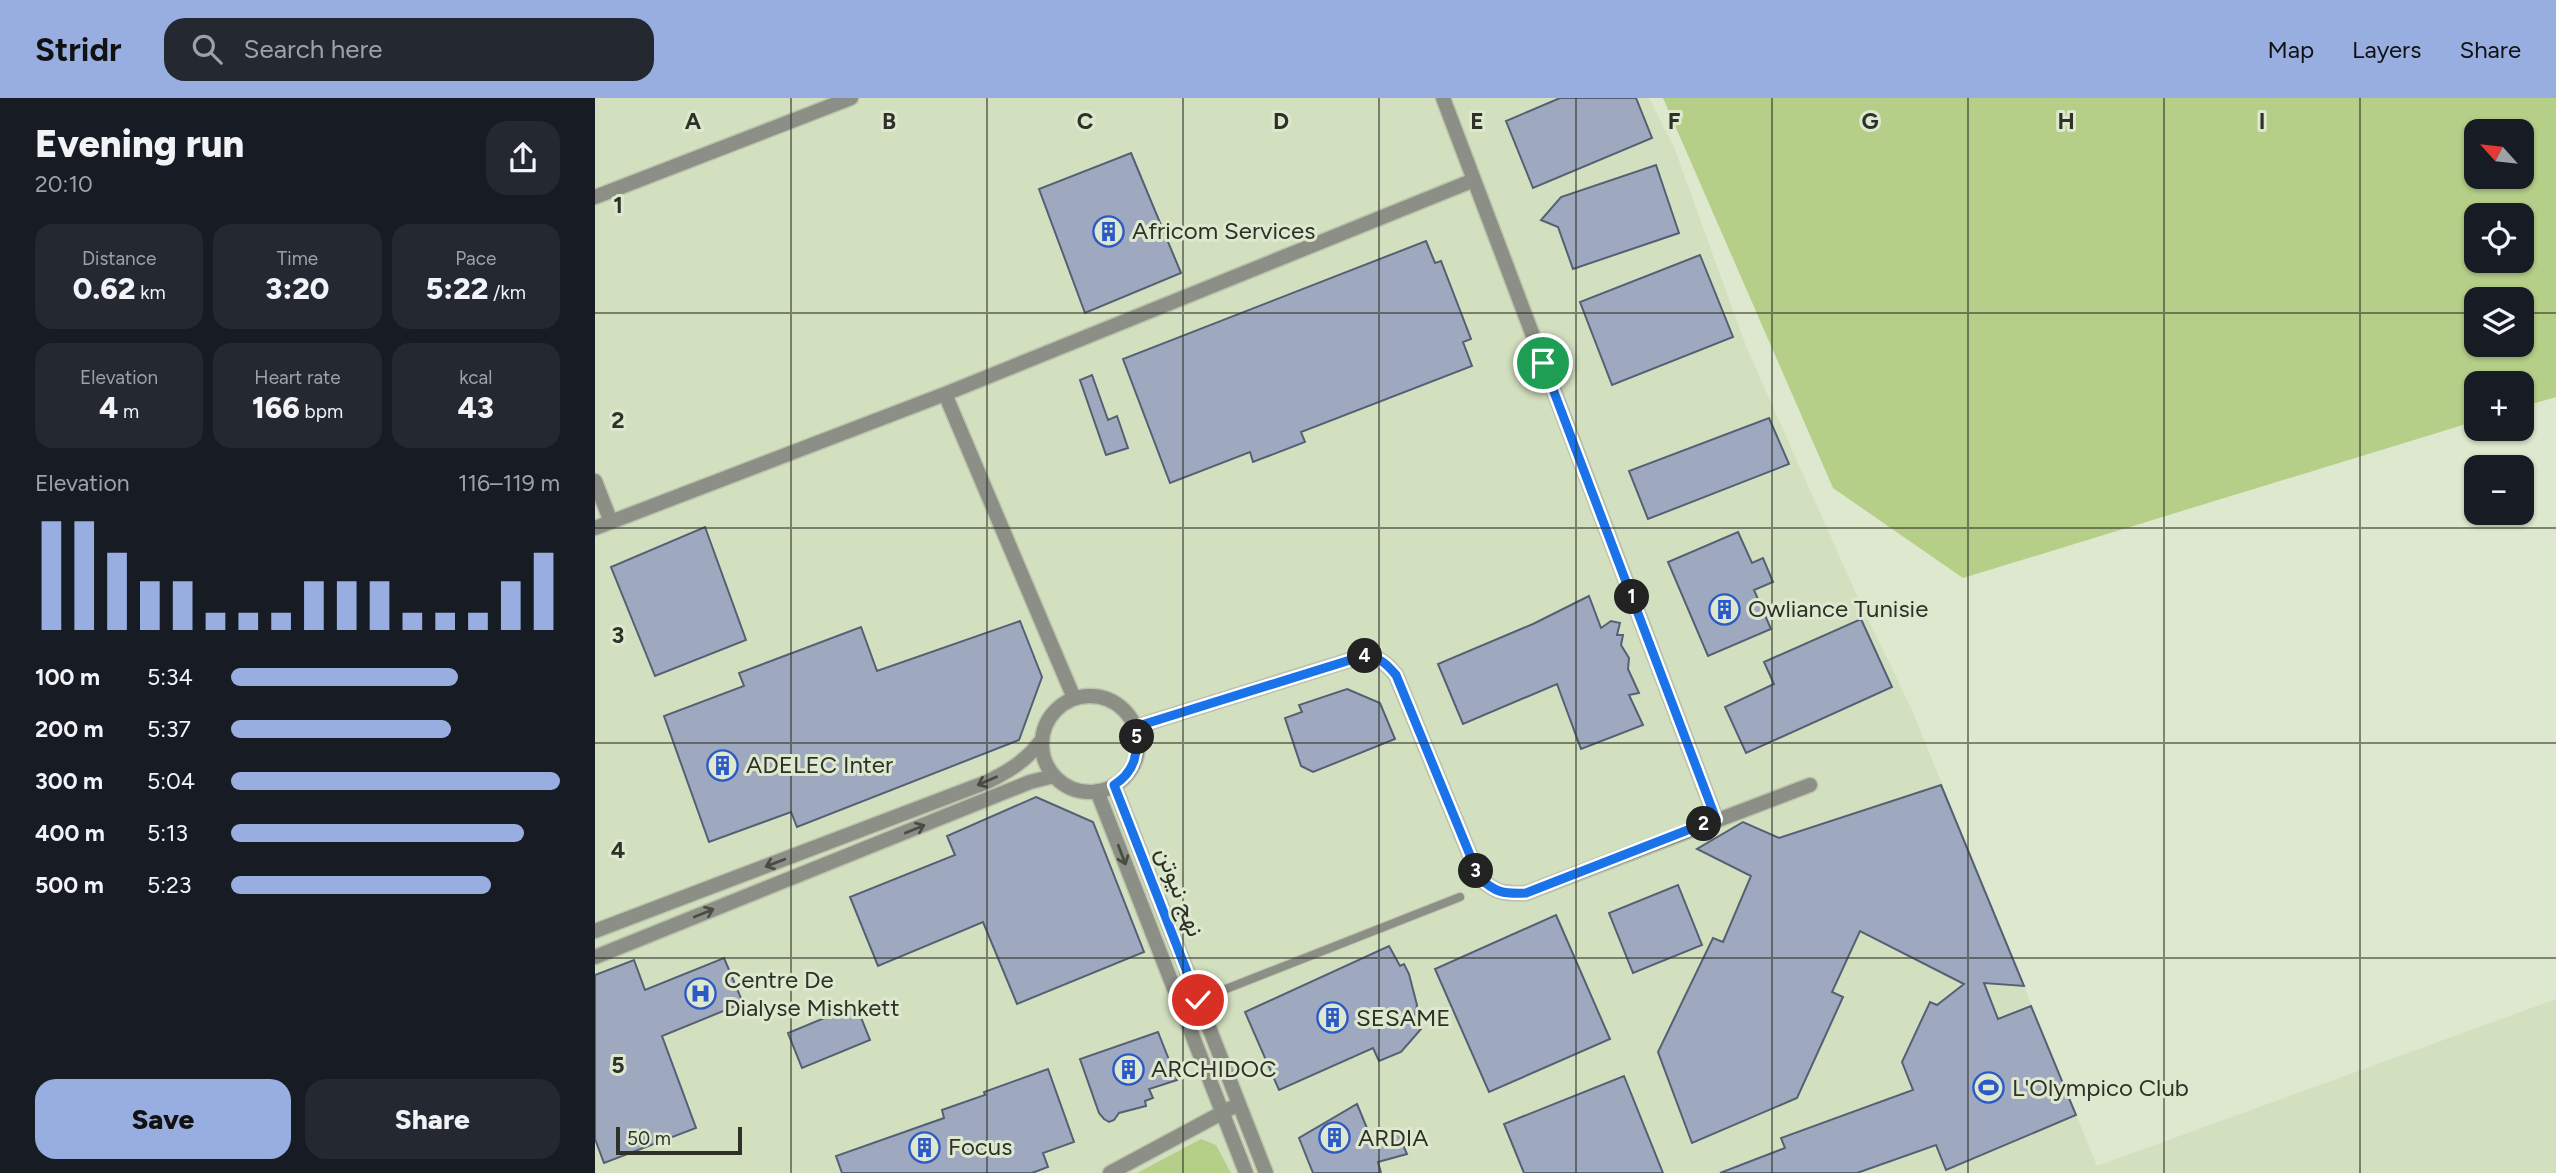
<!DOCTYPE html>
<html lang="en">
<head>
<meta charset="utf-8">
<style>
  body { margin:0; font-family:Figtree,Vazirmatn,sans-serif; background:#242831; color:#f1f3f6; height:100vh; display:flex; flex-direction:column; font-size:26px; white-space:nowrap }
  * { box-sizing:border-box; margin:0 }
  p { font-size:23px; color:#9ea1a6 }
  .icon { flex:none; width:38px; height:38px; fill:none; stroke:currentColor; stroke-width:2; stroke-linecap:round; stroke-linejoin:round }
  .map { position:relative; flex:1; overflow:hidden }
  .details { display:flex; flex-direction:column; background:#171b24; width:595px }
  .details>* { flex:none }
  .needle { width:46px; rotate:297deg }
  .fabs { position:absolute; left:1869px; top:21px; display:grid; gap:14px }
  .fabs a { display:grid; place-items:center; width:70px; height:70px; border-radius:14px; background:#171b24; box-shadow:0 2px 5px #0004; font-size:35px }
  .scale { position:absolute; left:21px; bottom:18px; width:126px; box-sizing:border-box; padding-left:7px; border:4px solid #2d3127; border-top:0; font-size:19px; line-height:24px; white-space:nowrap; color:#2d3127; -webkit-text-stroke:5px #dee8ce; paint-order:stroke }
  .pin { position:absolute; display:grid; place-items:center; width:60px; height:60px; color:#fff; margin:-30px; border:4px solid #fff; border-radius:50%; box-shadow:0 2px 7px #0007 }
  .km { position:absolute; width:35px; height:35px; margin:-18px; border-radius:50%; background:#222; color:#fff; font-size:19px; line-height:35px; text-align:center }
  .round { display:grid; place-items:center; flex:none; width:74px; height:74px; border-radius:21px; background:#242831 }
  .overview { display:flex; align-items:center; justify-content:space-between; height:119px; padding:0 35px }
  h1 { font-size:38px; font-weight:800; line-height:52px }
  .stats { display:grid; grid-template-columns:repeat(3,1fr); gap:10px; height:119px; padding:7px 35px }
  .stats div { display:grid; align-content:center; border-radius:18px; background:#242831; text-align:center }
  .stats b { font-size:30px; font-weight:800 }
  .stats small { font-size:19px; font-weight:400 }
  .stats p { font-size:19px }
  .chart { height:196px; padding:14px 35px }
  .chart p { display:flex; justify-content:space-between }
  .chart svg { width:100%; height:126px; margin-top:7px; stroke:#98aee1; stroke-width:6 }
  .action { display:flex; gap:14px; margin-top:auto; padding:14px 35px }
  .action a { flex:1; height:80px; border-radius:21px; background:#98aee1; color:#111; font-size:28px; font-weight:800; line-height:80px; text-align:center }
  .action a+a { background:#242831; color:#f1f3f6 }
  ul { padding:0 35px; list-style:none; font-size:23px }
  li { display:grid; grid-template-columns:112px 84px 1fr; align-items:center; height:52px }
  li i { height:18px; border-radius:9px; background:#98aee1 }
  header { display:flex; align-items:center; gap:42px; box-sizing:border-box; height:98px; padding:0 35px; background:#98aee1; color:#111 }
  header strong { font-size:33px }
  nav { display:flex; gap:38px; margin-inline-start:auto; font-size:24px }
  .search { width:490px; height:63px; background:#242831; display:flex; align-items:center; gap:18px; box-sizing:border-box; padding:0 24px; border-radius:21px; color:#9ea1a6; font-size:26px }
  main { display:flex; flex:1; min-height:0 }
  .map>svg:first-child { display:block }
  .built { fill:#d3e0bf }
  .green { fill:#b5cf88; fill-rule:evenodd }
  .building { fill:#9ea9c0; stroke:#556074; stroke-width:2 }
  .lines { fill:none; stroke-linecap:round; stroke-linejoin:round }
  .lane-casing { stroke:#bbc3ad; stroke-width:10 }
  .street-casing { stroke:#bbc3ad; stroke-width:17 }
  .lane { stroke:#8b8f85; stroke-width:8 }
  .street { stroke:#8b8f85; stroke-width:14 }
  .oneway { stroke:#494d43 }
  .route-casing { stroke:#fff; stroke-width:14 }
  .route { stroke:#1a73e8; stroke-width:9 }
  .grid { fill:none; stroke:#2d3127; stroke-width:2; stroke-opacity:0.55 }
  .labels { text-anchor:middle; stroke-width:6; stroke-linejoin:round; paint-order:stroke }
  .poi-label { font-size:24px; fill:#2d3127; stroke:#dee8ce; text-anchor:start }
  .street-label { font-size:24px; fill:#2d3127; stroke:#dee8ce }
  .grid-label { font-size:23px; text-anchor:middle; font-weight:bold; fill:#2d3127; stroke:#dee8ce; stroke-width:6; stroke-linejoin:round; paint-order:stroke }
</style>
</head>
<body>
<header>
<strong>Stridr</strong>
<div class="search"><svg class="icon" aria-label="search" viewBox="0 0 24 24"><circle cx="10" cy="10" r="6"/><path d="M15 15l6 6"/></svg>Search here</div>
<nav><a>Map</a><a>Layers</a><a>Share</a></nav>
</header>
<main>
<section class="details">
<div class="overview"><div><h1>Evening run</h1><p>20:10</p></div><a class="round"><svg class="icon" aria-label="share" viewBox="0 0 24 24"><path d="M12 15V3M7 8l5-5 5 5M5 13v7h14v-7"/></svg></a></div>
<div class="stats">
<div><p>Distance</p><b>0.62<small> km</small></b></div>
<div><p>Time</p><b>3:20</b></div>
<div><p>Pace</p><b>5:22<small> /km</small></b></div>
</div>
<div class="stats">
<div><p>Elevation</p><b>4<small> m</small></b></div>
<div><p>Heart rate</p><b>166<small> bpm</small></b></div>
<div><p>kcal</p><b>43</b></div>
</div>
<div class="chart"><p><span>Elevation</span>116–119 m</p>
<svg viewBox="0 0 160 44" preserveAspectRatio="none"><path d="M5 44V6M15 44V6M25 44V17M35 44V27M45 44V27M55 44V38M65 44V38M75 44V38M85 44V27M95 44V27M105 44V27M115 44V38M125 44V38M135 44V38M145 44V27M155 44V17"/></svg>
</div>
<ul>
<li><b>100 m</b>5:34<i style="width:69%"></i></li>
<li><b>200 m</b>5:37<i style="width:67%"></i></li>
<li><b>300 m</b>5:04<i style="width:100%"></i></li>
<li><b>400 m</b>5:13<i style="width:89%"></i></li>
<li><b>500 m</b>5:23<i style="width:79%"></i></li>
</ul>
<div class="action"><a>Save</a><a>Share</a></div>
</section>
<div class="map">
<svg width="1961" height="1075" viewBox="0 0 1961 1075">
  <rect width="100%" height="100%" fill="#dee8ce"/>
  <path class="built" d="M0,0H1054L1079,49L1151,248L1264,502L1317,612L1502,1068L1961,901V1075H0Z"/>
  <path class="green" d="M1068,0H1961V299L1927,309V285H1881V323L1368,480L1238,390ZM1881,33H1927V79H1881ZM1881,117H1927V163H1881ZM1927,201V247H1881V201Z
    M606,1041L621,1047L636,1075H542Z"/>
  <path class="building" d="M965,0H1041L1057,40L938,90L911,23Z
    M536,55L586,175L490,215L444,91Z
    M1061,67L1084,135L978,171L963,129L946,122L966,99Z
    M831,143L840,165L846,163L876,241L868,244L877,268L706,334L710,344L658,364L655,354L575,385L528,261Z
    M1105,157L1138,239L1017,287L985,204Z
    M497,277L513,322L522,318L533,350L511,357L485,282Z
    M1174,320L1194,366L1053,421L1034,373Z
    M110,429L151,542L60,578L16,469Z
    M1143,434L1157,465L1168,460L1178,484L1159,492L1176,531L1113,558L1073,464Z
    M994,498L1006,530L1016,523L1025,525L1022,537H1028L1026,547L1034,560L1033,571L1044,595L1034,597L1048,627L986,651L962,586L868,626L843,566L938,526Z
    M1266,521L1297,589L1151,655L1130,609L1179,586L1169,564Z
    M425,523L447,579L424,642L202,729L196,714L114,744L69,618L149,588L144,575L266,529L282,573Z
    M752,591L785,605L800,641L718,674L706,668L690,620L707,614L704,607Z
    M1346,687L1429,888L1389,885L1403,921L1436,908L1481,1017L1351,1072L1341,1047L1262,1075H1125L1190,1050L1186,1040L1318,992L1307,964L1335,904L1342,907L1369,886L1265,833L1237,894L1248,899L1202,1000L1097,1045L1063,954L1118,840L1128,844L1156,778L1102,751L1148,724L1184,740Z
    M441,699L498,724L549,854L422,906L388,824L283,868L255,799L360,757L352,738Z
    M1083,787L1107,847L1038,875L1014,815Z
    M961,817L1015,941L894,994L840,871Z
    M794,848L805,868L809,866L814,876L822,907L820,917L827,923L826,931L806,954L784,963L778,950L684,992L650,914Z
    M129,860L148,905L67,938L101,1030L9,1065L0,1041V877L39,862L50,892Z
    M261,907L275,942L207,970L193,935Z
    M563,934L582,982L554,991L558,1000L550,1003L551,1008L524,1015L519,1022L514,1024L509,1021L504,1015L485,961Z
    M453,971L479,1044L448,1055L453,1069L437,1075H247L241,1058L349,1020L347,1012L390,997L389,994Z
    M1029,978L1068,1075H929L909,1026Z
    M762,1006L776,1040L801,1030L812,1056L783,1064L786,1075H718L704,1040Z"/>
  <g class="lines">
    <defs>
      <path id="lane" d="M603,902L865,799"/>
      <path id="street" d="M848,0L1121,721
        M0,99L256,0
        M350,296L479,600
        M0,383L16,424
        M0,430L350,296L879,82
        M447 646a48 48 0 1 1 96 0a48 48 0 1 1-96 0Z
        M540,629L768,558C783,558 791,565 801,577L884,779C900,795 909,796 931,795L1215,687
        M519,687L671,1075
        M502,693L651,1075
        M0,833L392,684C414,673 431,663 446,643
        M0,859L435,684L459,678
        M515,1075L636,1010"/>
    </defs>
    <use href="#lane" class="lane-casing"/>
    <use href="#street" class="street-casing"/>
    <use href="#lane" class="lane"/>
    <use href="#street" class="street"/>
  </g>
  <defs><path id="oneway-shaft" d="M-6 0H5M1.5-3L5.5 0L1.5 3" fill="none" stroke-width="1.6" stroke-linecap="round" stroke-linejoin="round" transform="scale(1.75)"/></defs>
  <g class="oneway">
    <use href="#oneway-shaft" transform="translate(392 683) rotate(156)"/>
    <use href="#oneway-shaft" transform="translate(320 731) rotate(-22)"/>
    <use href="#oneway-shaft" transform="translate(527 757) rotate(69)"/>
    <use href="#oneway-shaft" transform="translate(180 765) rotate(159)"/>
    <use href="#oneway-shaft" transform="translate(109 815) rotate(-22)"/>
  </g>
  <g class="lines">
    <defs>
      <path id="route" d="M603,902L519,687C541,673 544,653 540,629L768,558C783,558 791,565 801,577L884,779C900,795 909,796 931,795L1121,721L948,265"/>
    </defs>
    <use href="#route" class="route-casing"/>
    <use href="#route" class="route"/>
  </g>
  <path class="grid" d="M196,0V1075M392,0V1075M588,0V1075M784,0V1075M981,0V1075M1177,0V1075M1373,0V1075M1569,0V1075M1765,0V1075M0,215H1881M1927,215H1961M0,430H1961M0,645H1961M0,860H1961"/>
  <defs>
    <symbol id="building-ring" viewBox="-11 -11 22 22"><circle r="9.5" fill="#dee8ce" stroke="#2c59c8" stroke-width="1.5"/><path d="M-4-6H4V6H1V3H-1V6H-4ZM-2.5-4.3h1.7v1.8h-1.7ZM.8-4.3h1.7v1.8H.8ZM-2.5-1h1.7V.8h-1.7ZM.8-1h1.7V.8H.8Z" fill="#2c59c8"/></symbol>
    <symbol id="hospital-ring" viewBox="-11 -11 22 22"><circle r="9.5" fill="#dee8ce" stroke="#2c59c8" stroke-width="1.5"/><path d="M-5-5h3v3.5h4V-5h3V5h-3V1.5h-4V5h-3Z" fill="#2c59c8"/></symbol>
    <symbol id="stadium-ring" viewBox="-11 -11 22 22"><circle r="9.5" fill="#dee8ce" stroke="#2c59c8" stroke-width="1.5"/><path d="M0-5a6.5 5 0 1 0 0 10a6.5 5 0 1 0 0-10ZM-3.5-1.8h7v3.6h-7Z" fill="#2c59c8"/></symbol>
  </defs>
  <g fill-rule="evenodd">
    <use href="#building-ring" x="496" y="116" width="35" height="35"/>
    <use href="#building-ring" x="1112" y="494" width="35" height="35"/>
    <use href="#building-ring" x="110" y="650" width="35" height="35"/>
    <use href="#hospital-ring" x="88" y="878" width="35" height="35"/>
    <use href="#building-ring" x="720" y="902" width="35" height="35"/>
    <use href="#building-ring" x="516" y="954" width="35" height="35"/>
    <use href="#stadium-ring" x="1376" y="972" width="35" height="35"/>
    <use href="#building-ring" x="722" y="1022" width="35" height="35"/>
    <use href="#building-ring" x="312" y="1032" width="35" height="35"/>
  </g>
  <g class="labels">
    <g class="poi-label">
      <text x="537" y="141">Africom Services</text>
      <text x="1153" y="519">Owliance Tunisie</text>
      <text x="151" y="675">ADELEC Inter</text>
      <text x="129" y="890">Centre De<tspan x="129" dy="28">Dialyse Mishkett</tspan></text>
      <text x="761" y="928">SESAME</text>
      <text x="556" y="979">ARCHIDOC</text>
      <text x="1417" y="998">L'Olympico Club</text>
      <text x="763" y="1048">ARDIA</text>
      <text x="353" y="1057">Focus</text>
    </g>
    <g class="street-label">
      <text transform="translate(585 794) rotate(69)" y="8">نهج نيوتن</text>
    </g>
  </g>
  <g class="grid-label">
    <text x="98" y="31">A</text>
    <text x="294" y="31">B</text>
    <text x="490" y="31">C</text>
    <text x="686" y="31">D</text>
    <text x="882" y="31">E</text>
    <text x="1079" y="31">F</text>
    <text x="1275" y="31">G</text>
    <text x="1471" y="31">H</text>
    <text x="1667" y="31">I</text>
    <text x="23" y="115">1</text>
    <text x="23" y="330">2</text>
    <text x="23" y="545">3</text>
    <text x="23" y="760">4</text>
    <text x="23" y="975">5</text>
  </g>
</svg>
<div class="fabs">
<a><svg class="needle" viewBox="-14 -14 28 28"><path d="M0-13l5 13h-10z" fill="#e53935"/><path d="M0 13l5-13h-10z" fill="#9ea1a6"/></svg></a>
<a><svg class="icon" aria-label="locate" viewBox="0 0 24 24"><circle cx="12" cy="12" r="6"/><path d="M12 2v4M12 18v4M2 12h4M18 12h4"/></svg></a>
<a><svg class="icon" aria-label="layers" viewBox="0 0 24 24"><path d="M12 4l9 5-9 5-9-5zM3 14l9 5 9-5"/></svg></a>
<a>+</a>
<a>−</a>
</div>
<div class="scale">50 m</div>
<div class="pin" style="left:948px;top:265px;background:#1e9e55"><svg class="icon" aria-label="arrive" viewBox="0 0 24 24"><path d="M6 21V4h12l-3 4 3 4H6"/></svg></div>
<div class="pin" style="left:603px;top:902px;background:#d93025"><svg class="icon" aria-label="check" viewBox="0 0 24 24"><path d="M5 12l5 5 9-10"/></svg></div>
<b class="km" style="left:1037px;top:499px">1</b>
<b class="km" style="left:1109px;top:726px">2</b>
<b class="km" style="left:881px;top:773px">3</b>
<b class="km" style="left:770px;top:558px">4</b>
<b class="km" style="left:542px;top:639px">5</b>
</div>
</main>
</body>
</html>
